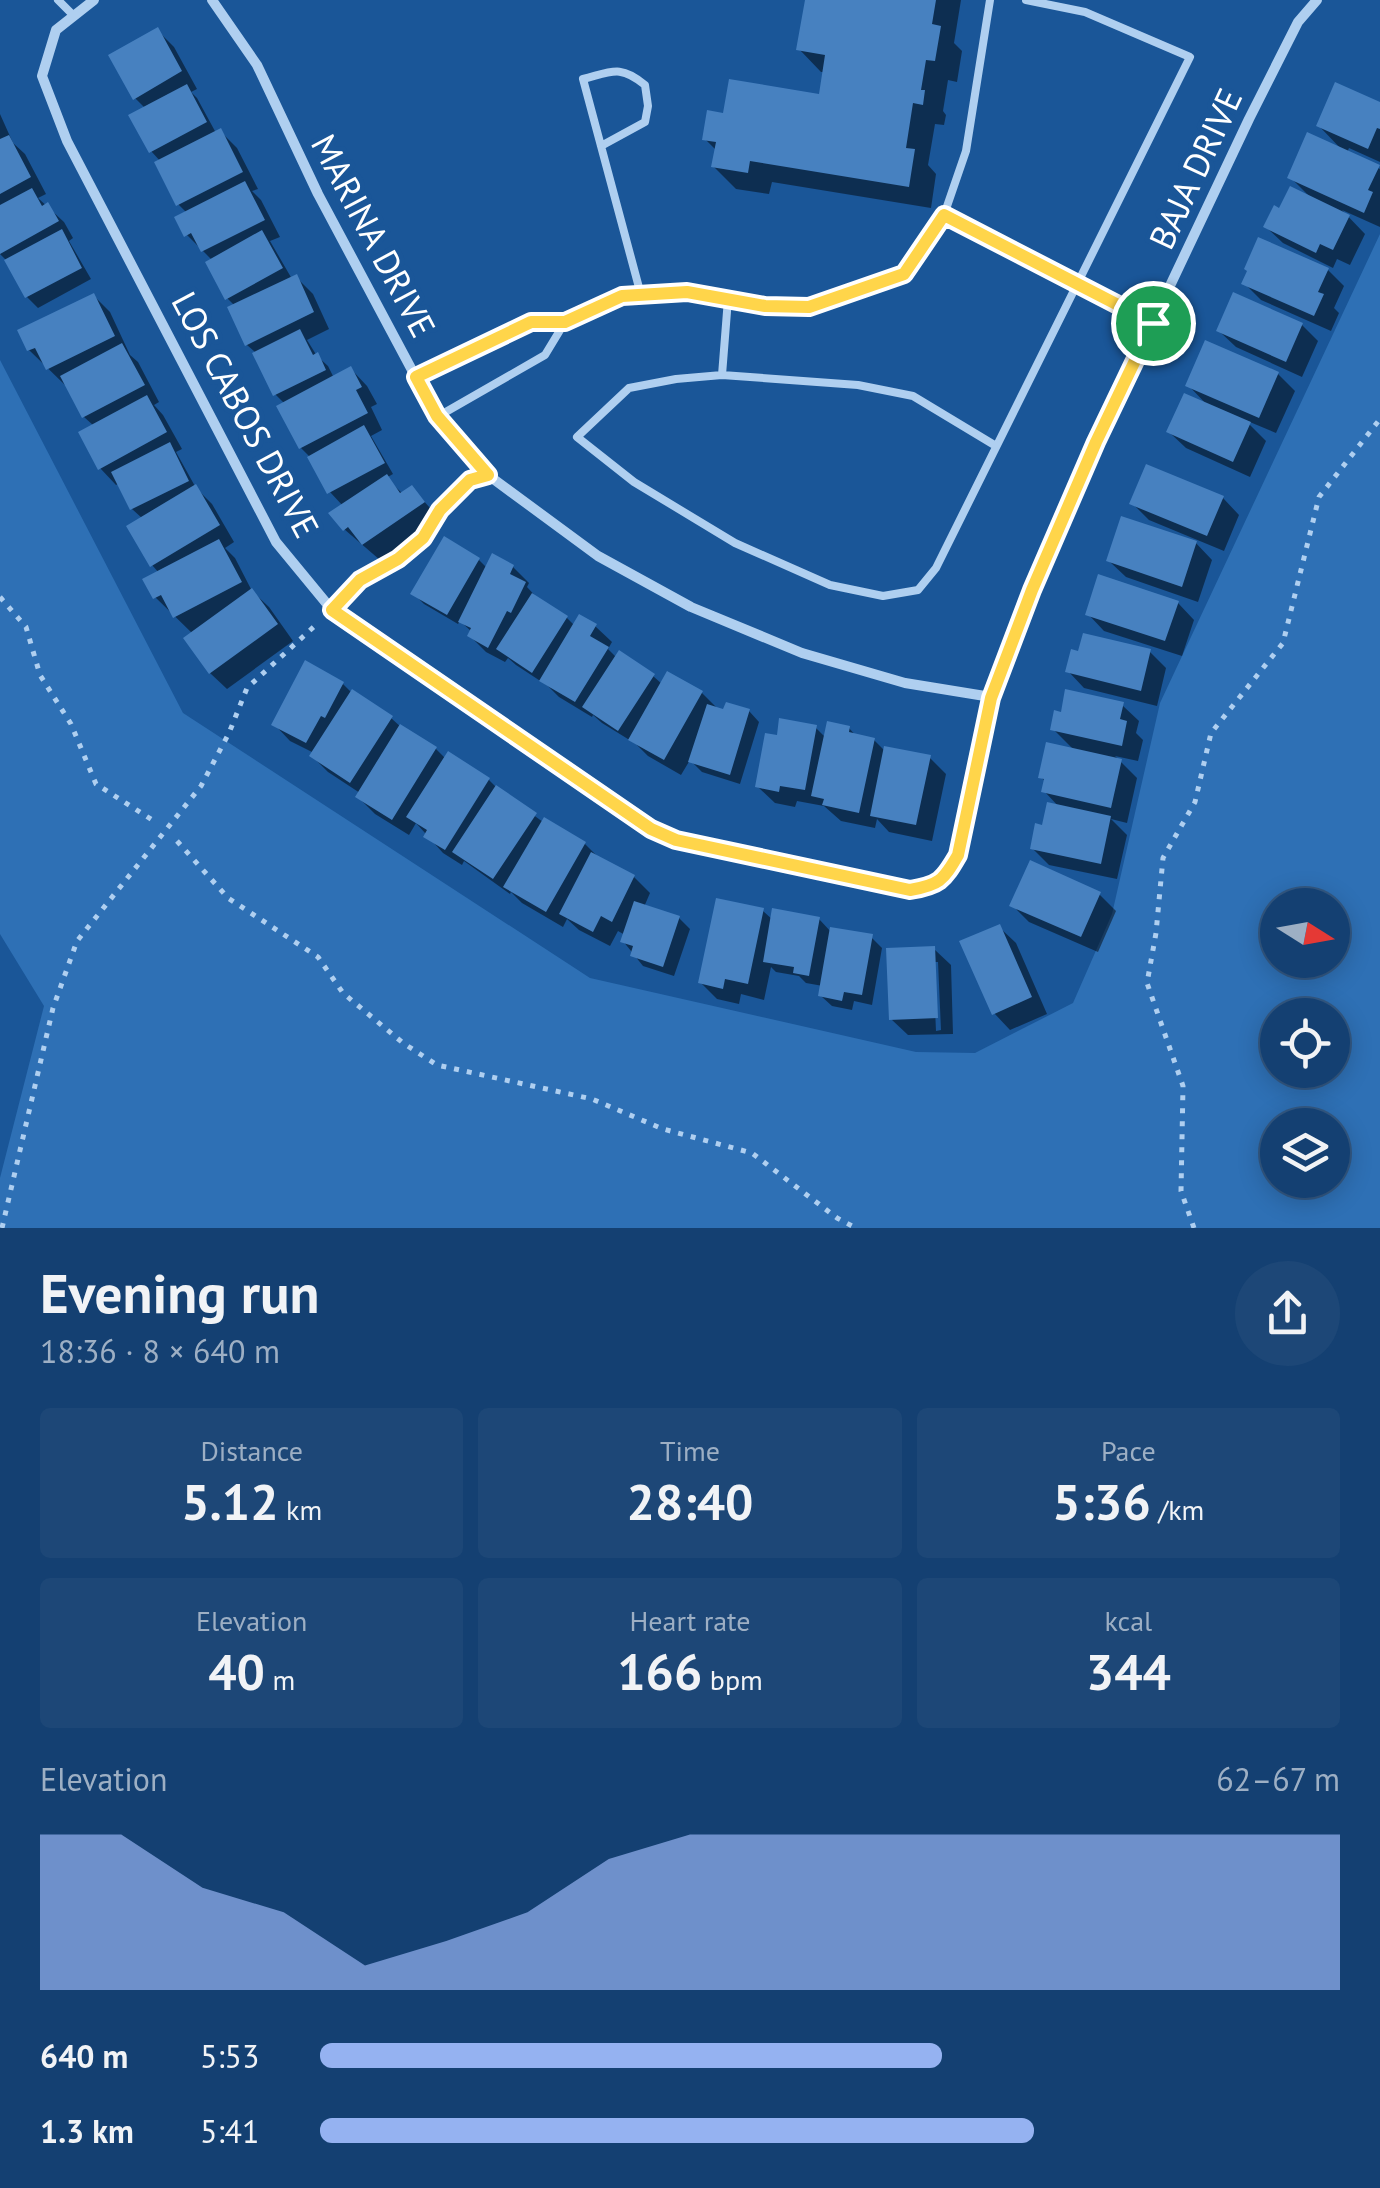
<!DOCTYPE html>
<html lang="en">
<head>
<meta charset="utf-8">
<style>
  body { margin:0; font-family:"PT Sans",sans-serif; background:#1d4777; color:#f1f3f6; height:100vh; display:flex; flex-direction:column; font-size:38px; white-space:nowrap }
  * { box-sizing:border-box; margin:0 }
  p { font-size:32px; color:#9dafc4 }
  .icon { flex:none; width:55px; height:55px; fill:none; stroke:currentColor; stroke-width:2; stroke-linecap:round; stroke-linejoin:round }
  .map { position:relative; height:1228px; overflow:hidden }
  .sheet { display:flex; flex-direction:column; background:#144072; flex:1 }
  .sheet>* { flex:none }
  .needle { width:65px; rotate:101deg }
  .tools { position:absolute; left:1260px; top:888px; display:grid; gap:20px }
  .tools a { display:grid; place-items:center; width:90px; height:90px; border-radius:50%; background:#144072; box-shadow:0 5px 25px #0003,0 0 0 2px #335984; font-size:50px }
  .pin { position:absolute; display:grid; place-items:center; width:85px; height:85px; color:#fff; margin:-42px; border:5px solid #fff; border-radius:50%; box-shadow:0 2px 10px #0007 }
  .round { display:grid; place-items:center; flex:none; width:105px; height:105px; border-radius:52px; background:#1d4777 }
  .overview { display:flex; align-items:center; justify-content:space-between; height:170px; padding:0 40px }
  h1 { font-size:55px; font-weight:700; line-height:75px }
  .metrics { display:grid; grid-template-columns:repeat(3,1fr); gap:15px; height:170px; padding:10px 40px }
  .metrics div { display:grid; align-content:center; border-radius:10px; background:#1d4777; text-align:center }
  .metrics b { font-size:50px; font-weight:700 }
  .metrics small { font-size:28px; font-weight:400 }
  .metrics p { font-size:28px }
  .chart { height:280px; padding:20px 40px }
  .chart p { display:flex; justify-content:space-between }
  .chart svg { width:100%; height:180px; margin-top:10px; fill:#95b2f1; opacity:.7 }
  ul { padding:0 40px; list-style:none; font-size:32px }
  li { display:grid; grid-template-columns:160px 120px 1fr; align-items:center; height:75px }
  li i { height:25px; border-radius:12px; background:#95b2f1 }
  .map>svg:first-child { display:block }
  .green { fill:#2e70b5; fill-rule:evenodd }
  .shadow { fill:#0007; fill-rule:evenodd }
  .building { fill:#4781c0 }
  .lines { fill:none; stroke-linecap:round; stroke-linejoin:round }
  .path { stroke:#afcff0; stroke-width:5; stroke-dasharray:5 8; stroke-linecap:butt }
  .service { stroke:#afcff0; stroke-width:8 }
  .minor { stroke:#afcff0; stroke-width:10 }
  .route-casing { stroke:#fff; stroke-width:20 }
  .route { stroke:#ffd54a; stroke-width:12 }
  .labels { text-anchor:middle; stroke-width:10; stroke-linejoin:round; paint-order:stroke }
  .street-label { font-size:35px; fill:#fff; stroke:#1a5698 }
</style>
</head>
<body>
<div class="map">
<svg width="1380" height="1228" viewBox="0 0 1380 1228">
  <rect width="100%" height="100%" fill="#1a5698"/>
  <path class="green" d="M1380,234V1228H0V1178L44,1006L0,934V360L183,713L590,978L916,1052L975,1053L1073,1003L1112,914L1160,703ZM1278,905H1332V960H1278ZM1278,1015H1332V1070H1278ZM1278,1125H1332V1180H1278Z"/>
  <path class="shadow" d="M807,0H961L954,43L962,51L957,82L948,80L943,111L946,115L944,125L935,124L928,165L936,174L931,208L772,182L769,194L736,189L714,167L717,151L705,139L725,116L821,97L825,72H821L799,49Z
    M157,30L174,47L197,89L191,92L197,98L216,133L220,131L237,148L258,189L252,191L261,200L280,237L270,241L292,279L296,277L313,294L329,329L307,340L317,356L328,366L334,378L351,369L367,386L377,404L371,407L382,430L371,436L393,474L386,478L403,494L412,488L440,519L380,560L344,529L343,506L330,492L310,457L301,448L285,404L275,394L255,352L247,345L235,306L227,298L213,261L187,235V213L178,204L161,162L151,151L146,109L135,98Z
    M1380,105V162L1349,148L1347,153L1380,169V227L1342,210L1365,234L1350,265L1337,259L1333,268L1283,243L1266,227L1280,211L1310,197L1290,177L1343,151L1319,126Z
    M0,114L13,143L25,154L46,194L38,198L64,222L73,238L69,241L91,279L38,308L27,297L9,263L0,254Z
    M1324,266L1344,286L1334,308L1339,313L1331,331L1261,300L1244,283Z
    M94,296L110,312L130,355L138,362L159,402L154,405L163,415L182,449L176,452L196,488L212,504L234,542L225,548L235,558L252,591L269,607L293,641L227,689L210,673L193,634L155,597L159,573L152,565L143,519L132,509L120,483L116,485L100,468L94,426L84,417L67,384L65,385L29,350Z
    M1302,325L1318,341L1302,377L1236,347L1219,331Z
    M1278,374L1295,391L1276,433L1245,420L1266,441L1250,477L1186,448L1169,432L1208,406L1188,385Z
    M1223,498L1239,515L1224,551L1149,520L1132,503Z
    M1194,541L1212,560L1198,602L1126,577L1109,561Z
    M479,560L487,568L513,567L529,583L527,587L541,602L567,618L575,626H595L612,642L608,649L617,658L653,676L662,684L668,674L702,693L719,710L749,711L759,722L740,784L702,772L690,760L681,775L648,756L636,744L602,723L593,715L592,717L559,697L548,686L516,665L508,658L505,662L486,652L470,636L472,632L460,621L458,624L424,604L413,593Z
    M1178,603L1194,620L1182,656L1104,631L1088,614Z
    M1150,652L1166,668L1157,706L1084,688L1068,671Z
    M343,684L352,693L391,718L402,728L436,749L446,759L489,780L499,790L543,822L585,844L602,861L634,877L650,893L644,907L679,918L690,929L674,976L643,966L623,941L625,935L618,931L610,946L579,930L567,919L563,927L522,903L511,892L510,894L464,861L462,865L443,853L416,823L409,835L375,814L358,797L360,793L328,772L312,756L314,753L290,741L274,724Z
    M1122,705L1139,721L1136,733L1143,740L1138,761L1115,756L1137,778L1127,823L1111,819L1127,835L1117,879L1049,865L1032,848L1060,808L1044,791L1046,782L1041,777L1075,751L1053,729Z
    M815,727L826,738L849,728L857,737L874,740L886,752L930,758L946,774L932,841L889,832L877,819L875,828L841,821L824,806L797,801L795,807L775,803L758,787L779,738Z
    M1099,894L1116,911L1098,952L1029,922L1012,905Z
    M763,911L773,920L819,919L832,933L871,937L882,948L872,1005L854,1001L852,1010L832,1006L821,996L823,986L806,983L799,976L776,972L771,967L764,1000L741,994L739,1004L717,999L701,983Z
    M999,927L1016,943L1047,1014L1010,1030L994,1013Z
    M934,949L951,965L953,1034L908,1035L891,1019ZM933,962H938L941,1030L936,1031Z"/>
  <path class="building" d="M805,0H936L932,24L941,26L935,61L926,60L921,90H925L923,105L913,103L906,148L915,149L909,187L750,161L748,173L711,167L716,142L702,140L707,110L723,113L729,79L819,94L825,55L796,50Z
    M158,27L182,71L133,100L108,55Z
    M1335,82L1380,102V129L1377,128L1368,149L1316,126Z
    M187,84L207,122L149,153L128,115Z
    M221,128L243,172L176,206L154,162Z
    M1307,132L1380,165L1368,190L1373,192L1364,213L1287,178Z
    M9,135L31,177L0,194V139Z
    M245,181L265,220L201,252L191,233L184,237L174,217Z
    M1290,186L1350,215L1333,250L1320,244L1316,253L1263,227L1274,205L1279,208Z
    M32,188L42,206L48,202L59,221L0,254V205Z
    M62,229L82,268L25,298L4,260Z
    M262,230L283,268L225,300L205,262Z
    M1258,237L1329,268L1318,292L1324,294L1314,316L1241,284L1247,271L1244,269Z
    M297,274L314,312L245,346L227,307Z
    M1233,292L1303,323L1286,362L1216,331Z
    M94,293L115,336L46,370L35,348L27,351L17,330Z
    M300,329L313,355L318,352L326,370L273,396L252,353Z
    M1205,340L1279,372L1259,418L1185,386Z
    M122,343L145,385L82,418L60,376Z
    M351,366L362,387L356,390L368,413L299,449L276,406Z
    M1184,393L1251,422L1233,462L1166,432Z
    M147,395L167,432L98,470L78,432Z
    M364,425L385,463L327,494L307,457Z
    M170,442L189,481L130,510L111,472Z
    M1146,464L1224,496L1207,536L1129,504Z
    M387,474L400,493L412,485L425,502L362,545L348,527L343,531L328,513Z
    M196,484L220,525L150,567L126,526Z
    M1121,516L1197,541L1182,587L1106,561Z
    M444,536L480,558L447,615L410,594Z
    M219,539L242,582L173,618L161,595L153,599L142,579Z
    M492,553L514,565L510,574L526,582L511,613L507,611L488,648L467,636L471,628L458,622Z
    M1098,574L1179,601L1165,641L1085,615Z
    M252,588L278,624L209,674L183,638Z
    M532,593L568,616L532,673L496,649Z
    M579,614L597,624L590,636L609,647L575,702L539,681Z
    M1083,633L1151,649L1141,691L1065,672L1071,649L1078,651Z
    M619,650L655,674L618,731L582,707Z
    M305,660L344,682L325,718L321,716L306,743L271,725Z
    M667,671L703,691L664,760L628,740Z
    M352,689L393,716L350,783L309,756Z
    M1065,689L1124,702L1120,719L1127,721L1122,746L1050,730L1054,710L1061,712Z
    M726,702L750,709L730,775L688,762L707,704L723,709Z
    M779,718L817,725L805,790L780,786L779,792L755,787L765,733L777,735Z
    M827,721L850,726L849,732L875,738L859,813L822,805L824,799L811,796Z
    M400,724L437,747L392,820L355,797Z
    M1046,742L1122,759L1111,808L1041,792L1044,779L1038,778Z
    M884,746L931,755L916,825L870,816Z
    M448,751L490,778L445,850L423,837L427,830L406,817Z
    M496,785L537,813L493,879L452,852Z
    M1047,802L1111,816L1101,864L1030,849L1035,823L1042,825Z
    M544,817L586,842L546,912L503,887Z
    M591,852L635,875L612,922L601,916L593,932L559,914Z
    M1030,860L1101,892L1081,937L1009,906Z
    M716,898L764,908L748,984L725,979L723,989L698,983Z
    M634,901L680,916L663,967L630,956L633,946L620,942Z
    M772,908L820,917L809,976L793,973L794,967L763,962Z
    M1000,924L1032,997L992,1015L959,941Z
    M830,927L873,934L862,995L844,992L842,1001L818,996Z
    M935,946L938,1018L889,1020L886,948Z"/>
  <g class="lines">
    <path class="path" d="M0,597L26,627L40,675L71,724L96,784L157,823
      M342,600L360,580L398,559L423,538L440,509L471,480
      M177,841L228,898L318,957L343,993L403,1043L437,1065L592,1099L663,1129L752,1153L837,1218L856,1228
      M2,1228L53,1008L77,941L201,786L229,733L247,688L319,622
      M1194,1228L1181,1191L1183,1086L1147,983L1156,933L1163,858L1195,802L1211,733L1283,643L1319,497L1380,419"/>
    <path class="service" d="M58,0L74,16
      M601,146L645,122L648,106L645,85C620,64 611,72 583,79L641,295
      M944,215L1153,323
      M728,299L722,375L676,379L629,388L577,437L634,482L735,543L830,585L883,596L918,590L936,568L1190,57L1085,12L1026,0
      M565,322L622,296L687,292L765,306L809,307L904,274L944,215L966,151L990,0
      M722,375L858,385L913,396L996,446
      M416,377L531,322H565L545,355L437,417"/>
    <path class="minor" d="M94,0L56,30L42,76L67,141L276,542L332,610L651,829L675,840L910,890C939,884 943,881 957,855L991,697L1032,591L1096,442L1249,119L1298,22L1317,0
      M212,0L257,65L318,194L437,417L488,475L598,556L691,607L802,653L905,683L991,697"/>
  </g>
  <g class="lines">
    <defs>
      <path id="route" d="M944,215L1153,323L1096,442L1032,590L991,698L958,855C943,881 939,885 910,890L676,840L651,829L332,610L360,580L398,559L423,538L440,510L470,480L488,475L437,416L416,377L531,322H565L622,296L687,292L765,306L809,307L904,274Z"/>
    </defs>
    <use href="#route" class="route-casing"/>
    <use href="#route" class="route"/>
  </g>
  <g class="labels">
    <g class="street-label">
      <text transform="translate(1196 169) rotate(-65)" y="12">BAJA DRIVE</text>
      <text transform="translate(373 236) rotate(62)" y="12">MARINA DRIVE</text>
      <text transform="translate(245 415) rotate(62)" y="12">LOS CABOS DRIVE</text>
    </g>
  </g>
</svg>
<div class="tools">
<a><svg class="needle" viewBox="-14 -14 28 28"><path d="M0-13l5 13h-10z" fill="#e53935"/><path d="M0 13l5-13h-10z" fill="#9dafc4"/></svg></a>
<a><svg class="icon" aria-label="locate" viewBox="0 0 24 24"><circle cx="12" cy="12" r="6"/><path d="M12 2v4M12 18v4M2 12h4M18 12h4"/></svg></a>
<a><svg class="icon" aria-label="layers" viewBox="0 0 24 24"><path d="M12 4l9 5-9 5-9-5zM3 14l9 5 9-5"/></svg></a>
</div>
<div class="pin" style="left:1153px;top:323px;background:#1e9e55"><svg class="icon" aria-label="arrive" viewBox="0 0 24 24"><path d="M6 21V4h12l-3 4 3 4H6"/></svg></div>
</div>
<section class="sheet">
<div class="overview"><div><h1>Evening run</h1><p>18:36 · 8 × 640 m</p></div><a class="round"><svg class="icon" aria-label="share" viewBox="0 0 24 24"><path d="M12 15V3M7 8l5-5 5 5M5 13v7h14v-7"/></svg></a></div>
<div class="metrics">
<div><p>Distance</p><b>5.12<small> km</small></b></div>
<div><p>Time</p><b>28:40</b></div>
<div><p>Pace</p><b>5:36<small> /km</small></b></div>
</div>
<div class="metrics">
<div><p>Elevation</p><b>40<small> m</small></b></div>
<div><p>Heart rate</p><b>166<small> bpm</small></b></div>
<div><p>kcal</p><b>344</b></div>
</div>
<div class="chart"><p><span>Elevation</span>62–67 m</p>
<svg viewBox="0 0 160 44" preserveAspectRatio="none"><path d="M0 44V6L10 6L20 19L30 25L40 38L50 32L60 25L70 12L80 6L90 6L100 6L110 6L120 6L130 6L140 6L150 6L160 6V44z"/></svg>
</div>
<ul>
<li><b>640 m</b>5:53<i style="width:61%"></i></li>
<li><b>1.3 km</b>5:41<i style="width:70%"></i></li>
</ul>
</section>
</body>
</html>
